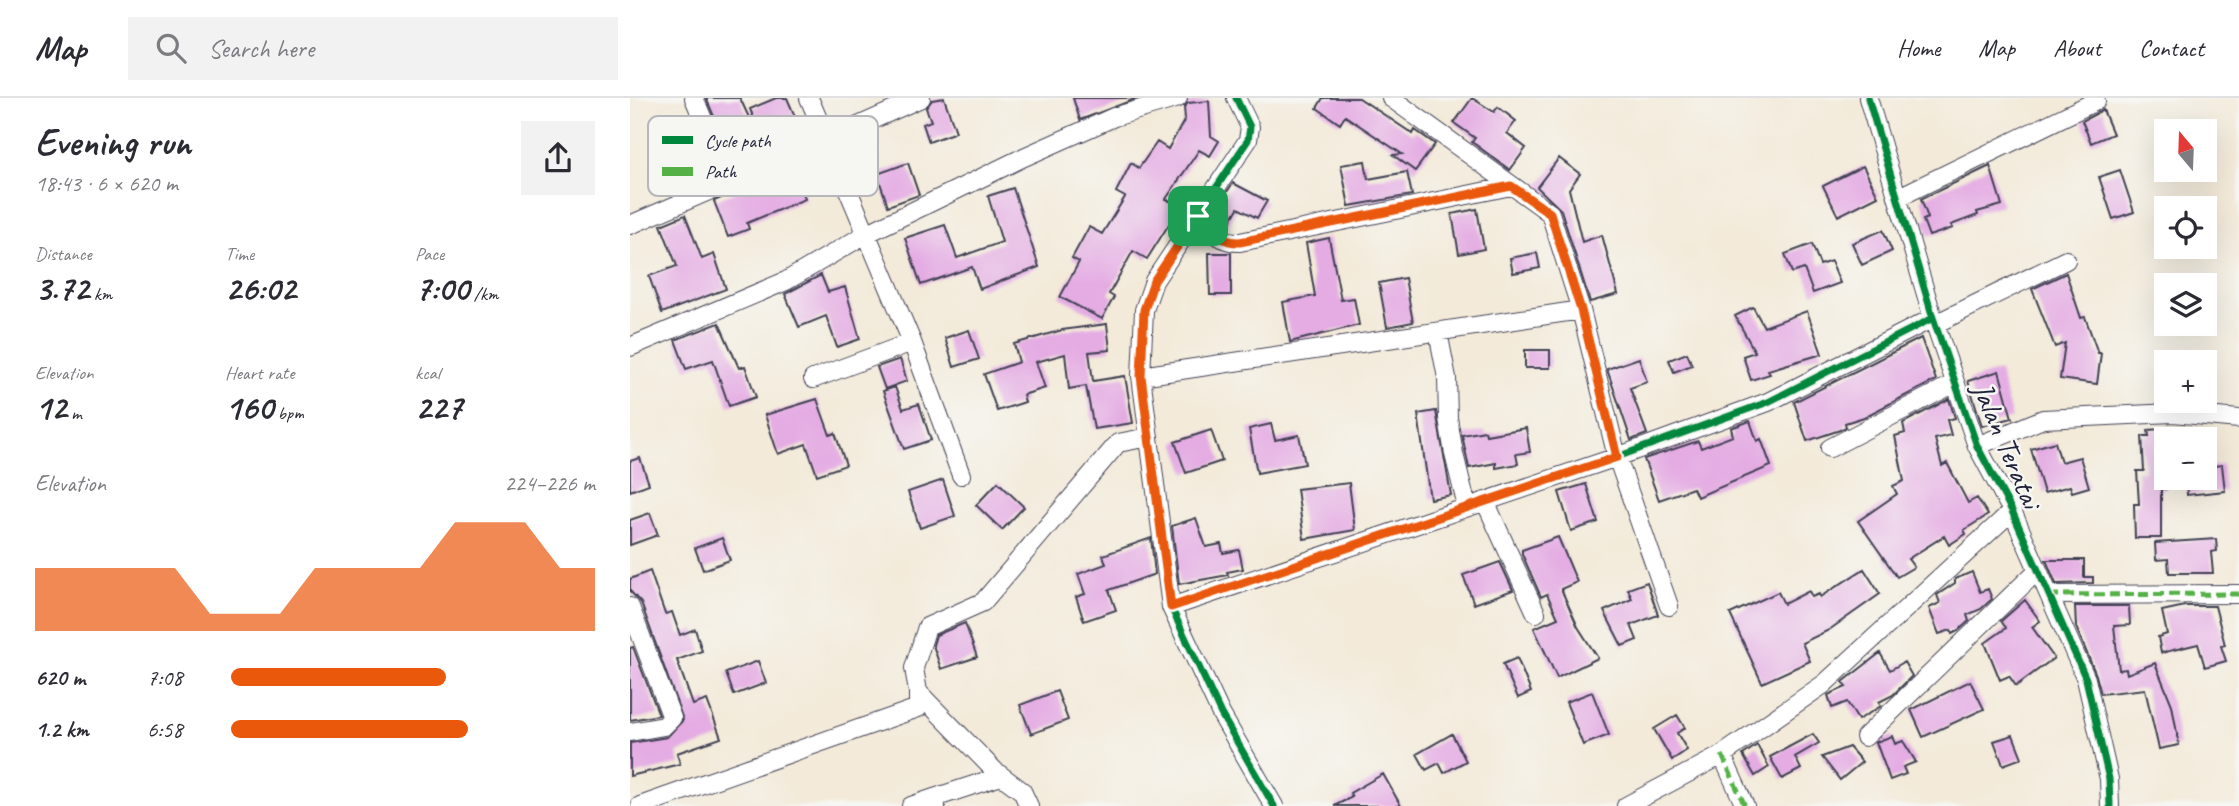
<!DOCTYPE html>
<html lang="en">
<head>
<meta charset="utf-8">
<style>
  body { margin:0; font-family:Caveat,sans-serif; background:#f2f2f3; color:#2b2b33; height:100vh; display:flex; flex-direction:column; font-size:26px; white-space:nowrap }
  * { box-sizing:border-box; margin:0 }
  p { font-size:23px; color:#7c7c81 }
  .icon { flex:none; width:38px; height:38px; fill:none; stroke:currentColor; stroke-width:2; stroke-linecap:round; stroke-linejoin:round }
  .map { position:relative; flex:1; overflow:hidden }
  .details { display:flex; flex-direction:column; background:#fff; width:630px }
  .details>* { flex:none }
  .needle { width:46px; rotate:341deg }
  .controls { position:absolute; left:1524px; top:21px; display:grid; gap:14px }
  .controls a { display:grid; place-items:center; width:63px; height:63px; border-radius:0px; background:#fff; box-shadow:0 7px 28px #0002; font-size:35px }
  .pin { position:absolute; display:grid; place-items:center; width:60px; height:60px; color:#fff; margin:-30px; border-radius:14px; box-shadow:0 4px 10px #0006 }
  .round { display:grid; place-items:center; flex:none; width:74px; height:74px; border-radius:0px; background:#f2f2f3 }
  .headline { display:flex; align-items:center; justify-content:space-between; height:119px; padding:0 35px }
  h1 { font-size:38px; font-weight:700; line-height:52px }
  .stats { display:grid; grid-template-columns:repeat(3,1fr); gap:10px; height:119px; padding:7px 35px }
  .stats div { display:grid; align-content:center }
  .stats b { font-size:35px; font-weight:700 }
  .stats small { font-size:19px; font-weight:400 }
  .stats p { font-size:19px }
  .chart { height:196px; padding:14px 35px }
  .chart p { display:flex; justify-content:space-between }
  .chart svg { width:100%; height:126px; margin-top:7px; fill:#ea580c; opacity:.7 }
  ul { padding:0 35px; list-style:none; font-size:23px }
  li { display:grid; grid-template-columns:112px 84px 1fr; align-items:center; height:52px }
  li i { height:18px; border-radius:9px; background:#ea580c }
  header { display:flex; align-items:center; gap:42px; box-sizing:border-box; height:98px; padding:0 35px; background:#fff; border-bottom:2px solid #e1e1e2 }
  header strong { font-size:33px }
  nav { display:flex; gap:38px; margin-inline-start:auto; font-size:24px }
  .search { width:490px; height:63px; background:#f2f2f3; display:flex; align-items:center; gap:18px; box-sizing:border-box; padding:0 24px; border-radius:0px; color:#7c7c81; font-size:26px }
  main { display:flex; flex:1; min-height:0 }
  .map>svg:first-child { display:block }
  .building { fill:#e4ace3 }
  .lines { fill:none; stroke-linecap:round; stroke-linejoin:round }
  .street-casing { stroke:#414053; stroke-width:20 }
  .street { stroke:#fff; stroke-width:18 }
  .quiet { stroke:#55b146; stroke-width:5; stroke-dasharray:10 5; stroke-linecap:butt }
  .cycleway-casing { stroke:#f6f6f2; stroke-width:11 }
  .cycleway { stroke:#00873e; stroke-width:7 }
  .route-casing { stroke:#fff; stroke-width:14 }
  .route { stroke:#ea580c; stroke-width:9 }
  .labels { text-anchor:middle; stroke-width:5; stroke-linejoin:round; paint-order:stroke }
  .street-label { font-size:30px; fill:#22223b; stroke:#f6f6f2 }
  .key { fill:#f6f6f2; stroke:#b6b6bb; stroke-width:2 }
  .key-label { font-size:19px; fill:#22223b }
</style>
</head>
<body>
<header>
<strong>Map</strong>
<div class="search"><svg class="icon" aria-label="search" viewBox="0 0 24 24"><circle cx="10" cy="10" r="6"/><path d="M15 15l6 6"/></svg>Search here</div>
<nav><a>Home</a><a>Map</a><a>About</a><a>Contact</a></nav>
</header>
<main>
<section class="details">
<div class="headline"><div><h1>Evening run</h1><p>18:43 · 6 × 620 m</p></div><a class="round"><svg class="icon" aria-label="share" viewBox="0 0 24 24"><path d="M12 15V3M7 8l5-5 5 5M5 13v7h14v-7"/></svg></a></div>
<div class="stats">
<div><p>Distance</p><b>3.72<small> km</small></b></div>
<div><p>Time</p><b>26:02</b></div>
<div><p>Pace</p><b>7:00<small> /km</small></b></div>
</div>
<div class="stats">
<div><p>Elevation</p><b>12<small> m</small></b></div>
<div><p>Heart rate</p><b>160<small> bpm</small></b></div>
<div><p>kcal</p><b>227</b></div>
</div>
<div class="chart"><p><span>Elevation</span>224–226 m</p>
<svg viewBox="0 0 160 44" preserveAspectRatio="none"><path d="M0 44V22L10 22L20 22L30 22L40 22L50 38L60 38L70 38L80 22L90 22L100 22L110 22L120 6L130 6L140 6L150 22L160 22V44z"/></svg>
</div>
<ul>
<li><b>620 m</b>7:08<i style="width:59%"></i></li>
<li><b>1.2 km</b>6:58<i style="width:65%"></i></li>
</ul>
</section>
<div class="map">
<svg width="1609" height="708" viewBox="0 0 1609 708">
  <rect width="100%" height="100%" fill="#f6f6f2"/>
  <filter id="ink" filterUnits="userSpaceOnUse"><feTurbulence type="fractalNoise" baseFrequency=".0143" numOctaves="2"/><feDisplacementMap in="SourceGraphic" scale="14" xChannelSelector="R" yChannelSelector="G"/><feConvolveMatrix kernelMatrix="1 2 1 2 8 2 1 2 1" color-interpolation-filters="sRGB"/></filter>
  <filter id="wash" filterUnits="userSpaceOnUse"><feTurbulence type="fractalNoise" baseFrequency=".00686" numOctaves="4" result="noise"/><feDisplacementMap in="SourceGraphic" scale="28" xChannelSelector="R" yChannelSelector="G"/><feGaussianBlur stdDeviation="1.57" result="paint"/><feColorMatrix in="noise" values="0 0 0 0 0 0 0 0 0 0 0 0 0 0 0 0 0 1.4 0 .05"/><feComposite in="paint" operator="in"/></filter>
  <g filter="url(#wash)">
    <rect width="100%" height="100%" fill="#f3ead9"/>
    <g id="blocks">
      <path class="building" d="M76,0H110L121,24L91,35Z
        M146,0H157L174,39L138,55L120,11Z
        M314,0L326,34L299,44L293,26L301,23L296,10L302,2Z
        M443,0H508L450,22Z
        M693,0H729L783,36L785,32L805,46L785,73L763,57L772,56L715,18L710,26L687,10Z
        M842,0L864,14L868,9L886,23L877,35L896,50L880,72L842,44L845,40L824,25Z
        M579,3L581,38L589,43L580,58L569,52L536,101L558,112L548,127L541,123L517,161L503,153L479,196L484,199L472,221L430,199L449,164L442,160L459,129L472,136L495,99L486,94L501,65L509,70L527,44L538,51L555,21L554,9L558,5Z
        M1473,12L1483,36L1461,45L1452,23Z
        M191,57L202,83L173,95L175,101L117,125L119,131L98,139L84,103Z
        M929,60L950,76L939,91L952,144L972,137L988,196L960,204L931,112L907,89Z
        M735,63L738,81L777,74L782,97L719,108L711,67Z
        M278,65L289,97L258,108L247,76Z
        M1233,68L1248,98L1208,118L1193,88Z
        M1360,68L1372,107L1347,114L1348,117L1321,127L1323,130L1299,138L1293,122L1298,120L1291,101Z
        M1490,72L1504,114L1483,121L1469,79Z
        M603,85L637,103L627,120L608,110L597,129L582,116Z
        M383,90L409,169L350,191L342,169L291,187L275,140L315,127L327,160L372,144L358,98Z
        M847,111L854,151L829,156L822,116Z
        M55,117L72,161L84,156L96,191L32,215L19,178L47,168L31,127Z
        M1253,132L1262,153L1232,167L1222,145Z
        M699,140L711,202L724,200L729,227L660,244L653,204L685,198L676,145Z
        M1182,146L1190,167L1201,163L1210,185L1183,195L1174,171L1162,175L1155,156Z
        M579,155H601V197H580Z
        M907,155L910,170L883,175L880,160Z
        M1436,175L1451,220L1455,219L1468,255H1471L1467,286L1430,281L1435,245L1425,249L1402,191Z
        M191,177L198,194L215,189L230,241L207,249L196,218L169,229L155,196Z
        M775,180L783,224L757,229L749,185Z
        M1123,209L1134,229L1177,213L1192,256L1138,272L1140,276L1121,282L1113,258L1125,254L1105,218Z
        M89,225L109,270L115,268L126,299L99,308L83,262L56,271L45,242Z
        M477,226L480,252L459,254L463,283L495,278L503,325L464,331L456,288L439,291L435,256L406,264L415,290L393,297L395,304L367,313L354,276L389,264L384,246L432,232Z
        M339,232L349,261L324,269L315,240Z
        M1291,240L1306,282L1234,319L1215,325L1216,329L1210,332L1177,343L1164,304Z
        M895,252H920V270H895Z
        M1057,255L1062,267L1044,274L1039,262Z
        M1009,260L1017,284L1000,290L1017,336L1001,342L977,271Z
        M270,261L277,283L255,291L247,269Z
        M1369,273L1382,320L1352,328L1338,283Z
        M265,289L273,311L289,306L301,342L274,351L253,293Z
        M187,301L200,337L205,335L216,367L187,377L176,346L148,356L135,317Z
        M1319,301L1325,320L1317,322L1321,337L1305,341L1312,368L1317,365L1338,405L1347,400L1358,417L1334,432L1336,436L1319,447L1314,438L1278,461L1284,469L1267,479L1228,423L1267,396L1263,388L1274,383L1265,338L1275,335L1273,325Z
        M806,313L821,397L800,401L788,316Z
        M1120,323L1127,343L1131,341L1141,368L1067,399L1063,390L1029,402L1014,361L1068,343L1071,350L1103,338L1101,330Z
        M641,326L645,342L669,337L675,366L627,375L619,331Z
        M896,330L900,354L886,356L888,366L866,370V365L839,370L832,337L855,333L856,337Z
        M1532,331V337H1536V391H1531V440H1505L1504,406H1509L1507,373H1514L1512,338H1519L1518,332Z
        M581,332L592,363L556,375L545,344Z
        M1425,344L1431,364L1450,359L1459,389L1442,394L1440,388L1414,395L1401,351Z
        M10,360L19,386L0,393V363Z
        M1592,367L1595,393L1557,397L1556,380H1575V369Z
        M313,382L325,418L290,430L278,394Z
        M368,384L394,409L372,432L346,407Z
        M719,385L725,432L674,441L667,391Z
        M956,386L968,424L941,433L929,394Z
        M20,415L28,437L0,447V422Z
        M566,420L576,449L591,446L593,455L609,452L613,471L597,474L598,477L549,486L542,428Z
        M928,439L947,484L931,491L948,529L968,560L927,580L904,530L928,520L917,496L911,499L892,456V452Z
        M92,440L100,462L73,472L65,450Z
        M521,440L525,476L479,492L486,512L454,523L446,499L455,496L448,476L476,466L473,457Z
        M1586,441L1587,453L1581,454L1583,475H1539L1538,461L1526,462L1525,445Z
        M1416,462H1454V479H1463V485L1426,486Z
        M870,464L883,492L844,506L833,477Z
        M1234,471L1250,496L1199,532L1172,545L1180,563L1132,585L1100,516L1148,494L1154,506L1179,493L1182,499L1189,496L1190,499Z
        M20,473L35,516L42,514L50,537L65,531L72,553L47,562L63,607L77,602L91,640L47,655L50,666L0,678V645L37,639L53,622L11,505L0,493V481Z
        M1342,474L1350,494L1358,491L1362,501L1351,511L1337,517L1339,523L1328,533L1322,536L1321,532L1309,536L1299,510L1310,505L1307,497L1325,485V481Z
        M1017,484L1028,517L1001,527L1007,542L992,548L974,513L1002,501L998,491Z
        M1395,502L1410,523L1402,529L1424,560L1386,588L1379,578L1370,582L1355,545L1376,530L1371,523Z
        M1445,508H1499L1500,527L1484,528L1489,572L1496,571L1497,576L1525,565L1542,607L1549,647L1529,651L1515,591L1471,596L1466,577L1446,529Z
        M1555,508H1585L1595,547L1591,548L1596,563L1575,569L1568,546L1531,555L1528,539L1537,536L1532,513Z
        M335,525L347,559L311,571L303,547L306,537Z
        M3,549L29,617L0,622V550Z
        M1250,555L1260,572L1274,564L1282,578L1263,597L1249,604L1251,608L1228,622L1217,604L1202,610L1198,597L1216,589L1213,584Z
        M887,560L901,594L888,600L873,566Z
        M128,563L136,585L104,597L96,575Z
        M1340,583L1354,611L1293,639L1281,612Z
        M427,593L438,622L401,636L390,607Z
        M962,594L979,637L953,647L936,604Z
        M1047,617L1055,630L1047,635L1057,652L1042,662L1024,631Z
        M822,636L836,663L814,675L809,665L796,672L787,656Z
        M1183,636L1189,645L1165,659L1171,671L1152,681L1140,659Z
        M1383,637L1392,660L1373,667L1364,643Z
        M1262,638L1265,646L1273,643L1286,664L1273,669L1276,676L1260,682L1246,644Z
        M1127,647L1139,669L1125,678L1113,657Z
        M1219,649L1232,664L1210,682L1192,659Z
        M753,676L771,708H704L722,699L720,695Z"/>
    </g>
  </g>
  <g filter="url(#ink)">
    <use href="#blocks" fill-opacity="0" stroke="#414053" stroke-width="2"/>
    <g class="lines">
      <defs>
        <path id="street" d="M64,0L99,83
          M179,0L197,42L291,0
          M606,0L620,29L618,42L524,183L514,212L511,278L541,509L591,616L644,708
          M761,0L920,115L951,212L987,359L1039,508
          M1238,0L1303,220L1347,348L1382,413L1456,581L1479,681L1480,708
          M1269,99L1466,3
          M568,118C581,131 590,145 610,144L881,88
          M0,127L197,42L282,244L331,377
          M1305,226L1436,162
          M808,234L817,280L818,320L824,356L837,409
          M0,249L156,183L236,136L394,59L484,19L548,0
          M511,278L951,212
          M183,281L282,244
          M1347,348L1413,321L1543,315L1609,321
          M1200,350L1325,285
          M855,403L906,515
          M1419,497L1609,496
          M0,509L42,620L34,628L0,634
          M541,509L987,359L1138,304L1303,220
          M1235,639L1408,472
          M1092,657L1115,708
          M10,708L288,610V594
          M281,708L304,700
          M306,708L304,700L371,678
          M399,708L392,693L365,673L288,594L284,570L297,529L353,504L488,345L519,339
          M996,708L1092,657L1194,586L1382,413"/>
      </defs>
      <use href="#street" class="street-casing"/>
      <use href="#street" class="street"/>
      <path class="quiet" d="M1419,497L1609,496
        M1092,657L1115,708"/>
      <defs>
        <path id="cycleway" d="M606,0L620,29L618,42L524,183L514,212L511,278L541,509L591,616L644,708
          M1238,0L1303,220L1347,348L1382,413L1456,581L1479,681L1480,708
          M541,509L987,359L1138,304L1303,220"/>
      </defs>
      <use href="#cycleway" class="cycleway-casing"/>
      <use href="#cycleway" class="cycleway"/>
    </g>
  </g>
  <g class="lines" filter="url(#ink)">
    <defs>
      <path id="route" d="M881,88L920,115L951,212L987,359L541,509L511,278L514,212L524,183L568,118C582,131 590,145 610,144Z"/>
    </defs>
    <use href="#route" class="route-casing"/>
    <use href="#route" class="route"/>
  </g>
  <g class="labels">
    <g class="street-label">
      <text transform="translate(1377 347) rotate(67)" y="10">Jalan Teratai</text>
    </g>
  </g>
  <rect x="18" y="18" width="230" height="80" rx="10" class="key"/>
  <rect x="32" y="38" width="31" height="8" fill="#00873e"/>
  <rect x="32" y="69" width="31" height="9" fill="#55b146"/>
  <g class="key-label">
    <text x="75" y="49">Cycle path</text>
    <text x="75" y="80">Path</text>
  </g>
</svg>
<div class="controls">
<a><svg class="needle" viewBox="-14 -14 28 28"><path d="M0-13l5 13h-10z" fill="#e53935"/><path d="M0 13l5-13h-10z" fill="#7c7c81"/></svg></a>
<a><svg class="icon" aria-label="locate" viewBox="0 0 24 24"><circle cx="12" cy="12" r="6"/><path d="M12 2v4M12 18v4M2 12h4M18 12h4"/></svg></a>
<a><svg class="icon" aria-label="layers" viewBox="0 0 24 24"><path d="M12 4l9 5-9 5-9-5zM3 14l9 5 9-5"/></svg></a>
<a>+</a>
<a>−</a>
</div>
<div class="pin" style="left:568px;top:118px;background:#1e9e55"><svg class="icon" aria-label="arrive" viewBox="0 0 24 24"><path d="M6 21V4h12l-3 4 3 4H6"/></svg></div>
</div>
</main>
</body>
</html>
